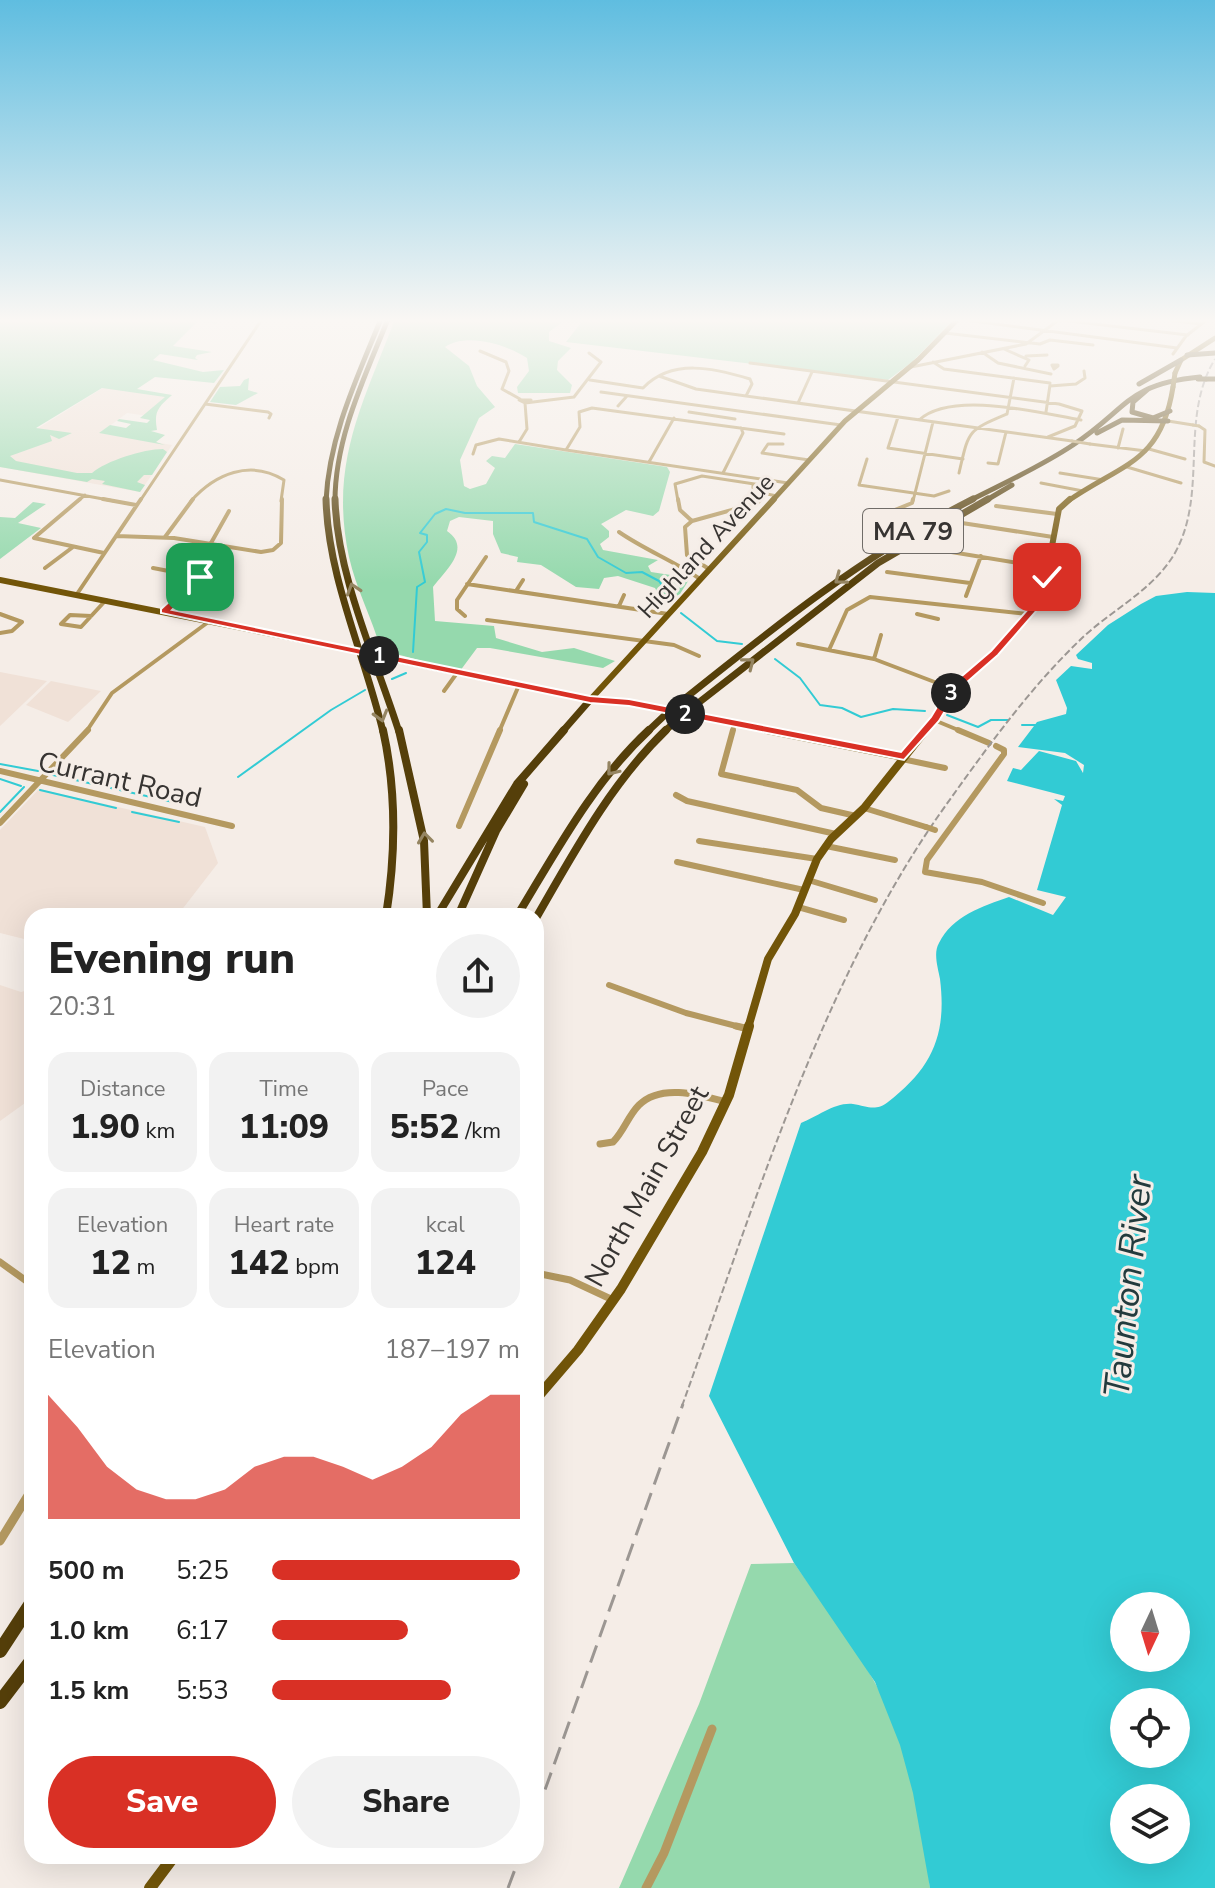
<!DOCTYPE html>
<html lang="en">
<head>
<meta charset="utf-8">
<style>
  body { margin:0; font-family:"Nunito Sans",sans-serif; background:#f2f2f2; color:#222; height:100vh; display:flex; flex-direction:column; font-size:30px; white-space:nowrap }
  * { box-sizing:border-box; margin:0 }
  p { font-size:26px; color:#767676 }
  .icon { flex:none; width:44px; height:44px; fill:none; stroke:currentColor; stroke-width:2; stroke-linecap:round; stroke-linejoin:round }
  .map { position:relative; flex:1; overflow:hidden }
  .sheet { position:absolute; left:24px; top:908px; width:520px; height:956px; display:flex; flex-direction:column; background:#fff; border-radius:24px; box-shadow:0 8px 32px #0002 }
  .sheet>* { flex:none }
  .needle { width:52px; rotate:184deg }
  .controls { position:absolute; left:1110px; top:1592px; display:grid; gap:16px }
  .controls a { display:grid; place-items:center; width:80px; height:80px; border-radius:50%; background:#fff; box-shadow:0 8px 32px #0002; font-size:40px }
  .pin { position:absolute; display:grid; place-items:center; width:68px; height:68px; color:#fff; margin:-34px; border-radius:16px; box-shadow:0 4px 12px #0006 }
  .km { position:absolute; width:40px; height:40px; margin:-20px; border-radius:50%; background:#222; color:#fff; font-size:22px; line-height:40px; text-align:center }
  .round { display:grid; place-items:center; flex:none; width:84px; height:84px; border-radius:42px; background:#f2f2f2 }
  .overview { display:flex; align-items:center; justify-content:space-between; height:136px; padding:0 24px }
  h1 { font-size:44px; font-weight:800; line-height:60px }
  .stats { display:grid; grid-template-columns:repeat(3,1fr); gap:12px; height:136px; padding:8px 24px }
  .stats div { display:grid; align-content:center; border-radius:20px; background:#f2f2f2; text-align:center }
  .stats b { font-size:34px; font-weight:800 }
  .stats small { font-size:22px; font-weight:400 }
  .stats p { font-size:22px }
  .chart { height:224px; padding:16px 24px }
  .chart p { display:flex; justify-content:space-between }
  .chart svg { width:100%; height:144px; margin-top:8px; fill:#d93025; opacity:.7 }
  .action { display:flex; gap:16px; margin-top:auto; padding:16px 24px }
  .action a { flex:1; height:92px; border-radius:48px; background:#d93025; color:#fff; font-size:32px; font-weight:800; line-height:92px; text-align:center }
  .action a+a { background:#f2f2f2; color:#222 }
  ul { padding:0 24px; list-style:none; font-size:26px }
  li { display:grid; grid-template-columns:128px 96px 1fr; align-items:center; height:60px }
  li i { height:20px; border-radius:10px; background:#d93025 }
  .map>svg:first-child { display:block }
  .built { fill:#f0e1d7 }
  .green { fill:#95d9ad }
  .water { fill:#32cbd4; fill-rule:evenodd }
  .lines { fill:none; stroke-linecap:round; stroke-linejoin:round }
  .stream { stroke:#32cbd4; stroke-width:2 }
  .minor-far4 { stroke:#b49960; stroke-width:3 }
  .minor-far3 { stroke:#b49960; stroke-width:4 }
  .minor-far2 { stroke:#b49960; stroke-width:6 }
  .minor-far1 { stroke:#b49960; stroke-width:7 }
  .minor { stroke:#b49960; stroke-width:9 }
  .major-far4 { stroke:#725509; stroke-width:5 }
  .major-far3 { stroke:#725509; stroke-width:6 }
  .major-far2 { stroke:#725509; stroke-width:8 }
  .major-far1 { stroke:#725509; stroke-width:10 }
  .major { stroke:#725509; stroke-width:12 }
  .highway-far3 { stroke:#553f0a; stroke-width:5 }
  .highway-far2 { stroke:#553f0a; stroke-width:7 }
  .highway-far1 { stroke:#553f0a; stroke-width:8 }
  .highway { stroke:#553f0a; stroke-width:14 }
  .rail-far1 { stroke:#9c9793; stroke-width:2; stroke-dasharray:7 3; stroke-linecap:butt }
  .rail { stroke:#9c9793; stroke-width:3; stroke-dasharray:18 9; stroke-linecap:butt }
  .minor-bridge-far1 { stroke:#b49960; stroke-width:3 }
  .minor-bridge { stroke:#b49960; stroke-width:6 }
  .major-bridge-far1 { stroke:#725509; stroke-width:5 }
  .major-bridge { stroke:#725509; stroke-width:6 }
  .highway-bridge-far1 { stroke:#553f0a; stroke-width:5 }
  .highway-bridge { stroke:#553f0a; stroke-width:7 }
  .oneway { stroke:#958562 }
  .route { fill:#d93025; stroke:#fff; stroke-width:2 }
  .labels { text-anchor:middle; stroke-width:6; stroke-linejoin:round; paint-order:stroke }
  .far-street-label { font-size:24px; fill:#373432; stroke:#f5ede7 }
  .shield { fill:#f5ede7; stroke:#706c68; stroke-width:2 }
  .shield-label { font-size:26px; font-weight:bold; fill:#373432 }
  .street-label { font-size:28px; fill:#373432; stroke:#f5ede7 }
  .near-water-label { font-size:36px; font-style:italic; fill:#233b3d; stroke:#f5ede7 }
</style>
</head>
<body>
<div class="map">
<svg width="1215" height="1888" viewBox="0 0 1215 1888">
  <rect width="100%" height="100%" fill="#f5ede7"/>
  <path class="built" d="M106,386L172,395L148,416L127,413L100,433L172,445L140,492L0,467V452Z
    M0,672L47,681L0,726Z
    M51,681L101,691L68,722L26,705Z
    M39,789L205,827L218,863L177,916H32V941L0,933V830Z
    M0,985L21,992L32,989V1098L0,1121Z"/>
  <path class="green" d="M0,319H222L216,324L198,321L173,346L212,352L197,355L195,358L198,360L160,354L153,360L203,372L224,370L214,383L155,377L137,389L172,395C157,408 154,412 157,430L151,431L165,435L156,442L165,445L99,433L110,425L126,428L131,424L117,421L119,419L147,423L150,420L140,418L165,397L102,388L36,428L72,433L59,439L50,435L52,441L10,456L16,461L77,473H92C106,461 143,449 163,449L167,452L152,475H144L137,482L145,485L140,492L102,484L105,481L92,479L87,482L0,467Z
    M395,319H577L564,321L549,332V341L571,348L558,361L557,370L572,385L570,393H518L517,387L529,371L527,358C507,345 467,332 445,347L469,366L477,386L495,407L479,418L460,460L464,486L470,489L486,484L495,468L486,461L492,456L505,458L515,444L667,467L670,472L659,511L653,516L626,510L601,524L609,531V537L600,544L603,550L658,560L648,566L651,572L690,578L680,594L663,603L655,588L618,576L604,578L599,589L576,587L541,565L517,562L518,557L501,553L493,534V521L459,517L450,521L447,531C472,548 446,570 433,587L435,621L494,626L496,638L542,652L574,648L615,661L603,668L490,648H477L460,671L381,650C372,618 356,589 349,557C329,463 363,404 395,319Z
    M584,319H954L912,362L888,380L566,342Z
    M249,378L248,390L258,393L236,405L210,402L220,387L240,386L244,380Z
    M33,502L46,504L18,523L41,528L0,559V517L15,518Z
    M794,1563C821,1602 851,1640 874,1681C905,1735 924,1826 930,1888H619L699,1704L751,1564Z"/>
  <path class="water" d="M1187,592L1215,593V1888H930L913,1793L900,1745L875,1682L794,1563L709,1396L801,1123C817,1117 835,1102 853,1104C867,1106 875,1112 888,1102C932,1068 947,1035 940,979C938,968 933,953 939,943C952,916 983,906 1009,897L1053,915L1066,897L1037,890L1062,805L1054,799L1063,801L1065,796L1007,781L1013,768L1021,770L1039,751L1076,761L1083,773L1084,765L1065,753L1018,747L1037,722L1066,714L1067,708L1056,680L1071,666L1092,669V663L1078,659L1076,655L1108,625L1141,604L1156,596ZM1124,1606H1176V1658H1124ZM1124,1702H1176V1754H1124ZM1124,1798H1176V1850H1124Z"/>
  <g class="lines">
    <path class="stream" d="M681,613L717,641L742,644
      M413,652L417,587L425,582L419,552L427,542V535L420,533L435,514L446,509L465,513H533L534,522L587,539L598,557L626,573L642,572L659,581L673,601
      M775,659L800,678L820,705L842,708L861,717L893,709L925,711
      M392,679L406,673
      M947,715L978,727L991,720H1008
      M1022,725H1036
      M0,764L38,771
      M53,775L173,802
      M238,777L331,710L365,690
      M0,779L21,786
      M40,790L116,808
      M192,805L200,800
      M0,812L24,787
      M132,812L179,822"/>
    <path class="minor-far4" d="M958,319L1177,348
      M1052,319L1188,335
      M1159,319L1201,324
      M945,333L1040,344L1050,340L1093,345
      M1004,349L1029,360L1025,366
      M480,351L506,362L509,371L502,389L520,399
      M982,352L998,363L1051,374
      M1173,354L1186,336L1208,319
      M1026,356L1047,355
      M933,362L944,369L1050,383
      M750,363L1059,404L1082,411L1075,426L1048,437
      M1052,365H1058V366L1054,369Z
      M911,367L1026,344L1060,319
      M659,376L696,389L1072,441
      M590,380L643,388C672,358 714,368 750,379L752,384L746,396
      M1050,386L1076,384L1085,378L1084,371
      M601,392L841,425
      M531,400H519L525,403L574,397L601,362L589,353
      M798,403L812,372
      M205,404L268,412L271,414L269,418
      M618,406L627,396
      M689,412L735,419
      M1046,412L1050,385
      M898,417L888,448L963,459
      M919,420C952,390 1039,413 1081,420
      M1168,421L1193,425
      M1199,426L1205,430L1204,462L1215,466
      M784,434L592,408L579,412L580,427L566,450L788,483
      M519,442L527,429L525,403
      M783,444H768L762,453L809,460
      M1090,444L1146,451
      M1118,448L1123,429
      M1149,449L1185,459
      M473,454L476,445L499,439L566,450
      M867,459L859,485L934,496L949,491
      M649,462L674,418
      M988,463L998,464L1006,432
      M1127,467L1181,483
      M723,473L743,433L741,428
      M959,473C969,430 967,431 1007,414L1014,378
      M1060,473L1104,480
      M0,480L114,501
      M1041,483L1083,491
      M753,484V492L767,494
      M78,501L85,495
      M140,501L262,319
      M191,501C215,474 250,459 284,480L281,501
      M678,501L675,484L702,476L761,485L767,489V494L777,496
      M759,501L765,495
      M913,501L933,422"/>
    <path class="minor-far3" d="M80,499L34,538L104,553
      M103,499L136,505
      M678,499L680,510L692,521L685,527L687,555L709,569
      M996,506L1057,514
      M890,512L888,517L878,513Z
      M890,512L912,503L913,499
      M692,521L757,503L761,499
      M962,523L1053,537
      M619,532C645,550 674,561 700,579
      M116,536L174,538L261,552L273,550L281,543L282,499
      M165,537L193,499
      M211,543L229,511
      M927,548L1048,568
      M45,568L73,547
      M153,568L200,577
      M887,572L970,583
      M467,584L668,614
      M516,591L523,580
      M77,594L141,499
      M966,596L981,556
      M619,606L624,595
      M165,611L200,577
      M0,614L22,622L12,631L0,633
      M917,614L938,619
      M91,616L70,615L61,624L81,627L106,600
      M465,616L457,609V600L486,557
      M487,620L674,645L699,656
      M798,644L874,659L953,689
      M829,650L847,610L870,597L1027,614
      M874,659L881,635
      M444,691L457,673
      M934,720L963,732
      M86,732L112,693L211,620
      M499,732L519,685
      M732,732L735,723"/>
    <path class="minor-far2" d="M733,730L721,774L797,790L821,808L856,816
      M958,730L989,743
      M996,746L1004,750V754L927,860L925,872L982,882L1043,903
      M902,759L945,768
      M0,771L232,826
      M676,795L687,801L836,834
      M864,808L926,827
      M0,823L88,730
      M459,826L500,730
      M699,841L817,859
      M826,846L895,860
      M677,862L804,890
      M808,880L875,900
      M798,907L844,920
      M609,985L686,1013L744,1028"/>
    <path class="minor-far1" d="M736,1026L749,1029
      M600,1144L613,1142C624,1131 628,1116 639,1105C661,1083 700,1095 726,1102
      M0,1262L32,1285
      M536,1273L570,1280L613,1300"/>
    <path class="minor" d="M0,1541L32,1489
      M646,1888L664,1853L712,1729"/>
    <path class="major-far4" d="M1175,373L1181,360L1215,338
      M772,501L845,421L918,360L958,319
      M1068,501C1123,463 1161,463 1173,387"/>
    <path class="major-far3" d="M0,580L348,649
      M388,658L590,700L629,703L778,732
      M590,700L774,499
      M925,732L953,689L994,653L1042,599L1059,509L1070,499"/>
    <path class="major-far2" d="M767,730L904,757
      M748,1028L768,959L795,914L817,859L831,839L864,808L926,730"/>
    <path class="major-far1" d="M536,1399L578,1350L621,1289L702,1152L729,1095L749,1026"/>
    <path class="major" d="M150,1888L174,1856"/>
    <path class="highway-far3" d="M1187,355L1215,353
      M1206,379H1215
      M1139,384L1181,360
      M1148,389L1133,402L1132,412L1153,418L1170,411
      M1097,433L1122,420L1168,421
      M326,501C329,436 357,378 381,319
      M335,501C335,437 365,377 388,319
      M969,501C1004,483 1040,467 1073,445C1128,409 1126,384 1200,377
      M985,501L1012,485"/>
    <path class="highway-far2" d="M326,499C328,579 365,655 383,732
      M335,499C337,576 376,659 399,732
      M673,708C769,631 863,555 973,499
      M688,711L878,563L988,499
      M562,732L590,700
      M647,732L666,714
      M664,732L680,717"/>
    <path class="highway-far1" d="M383,730C397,793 396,853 386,916
      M399,730L424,841L427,916
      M437,916L517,784L564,730
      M458,916L496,831L524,784
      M517,916C556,852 593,782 649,730
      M536,918C574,852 611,783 666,730"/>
    <path class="highway" d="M0,1651L32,1602
      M0,1702L32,1660"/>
    <path class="rail-far1" d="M682,1406C754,1207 822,978 946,805C986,749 1029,689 1079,641C1109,611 1155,590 1176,551C1208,491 1179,418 1215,359"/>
    <path class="rail" d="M536,1815L683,1404
      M508,1888L520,1856"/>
    <path class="minor-bridge-far1" d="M1193,425L1199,426
      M1072,441L1090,444"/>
    <path class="minor-bridge" d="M926,827L935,830"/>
    <path class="major-bridge-far1" d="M1173,387L1175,373"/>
    <path class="major-bridge" d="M348,649L388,658"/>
    <path class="highway-bridge-far1" d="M1198,379H1206"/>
    <path class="highway-bridge" d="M666,714L673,708
      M680,717L688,711"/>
  </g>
  <defs><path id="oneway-chevron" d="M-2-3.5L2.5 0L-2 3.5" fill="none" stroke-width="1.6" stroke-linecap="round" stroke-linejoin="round" transform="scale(2)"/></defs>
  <g class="oneway">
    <use href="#oneway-chevron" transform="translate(840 579) rotate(143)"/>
    <use href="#oneway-chevron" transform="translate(353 589) rotate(-108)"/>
    <use href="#oneway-chevron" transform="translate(749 663) rotate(-38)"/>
    <use href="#oneway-chevron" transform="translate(381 716) rotate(74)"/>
    <use href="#oneway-chevron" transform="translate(612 770) rotate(129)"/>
    <use href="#oneway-chevron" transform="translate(425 838) rotate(-97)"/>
  </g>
  <linearGradient id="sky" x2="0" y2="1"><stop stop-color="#5fbde0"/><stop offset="0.55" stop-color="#faf7f4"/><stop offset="1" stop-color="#faf7f4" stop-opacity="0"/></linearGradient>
  <rect width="1215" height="583" fill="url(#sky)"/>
  <path class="route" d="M200,574L203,579L172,610L590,696L629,699L901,752L931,717L949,687L991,651L1037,599L1044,575L1052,577L1045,601L998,655L957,691L939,721L904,760L629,706L590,703L161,613V609Z"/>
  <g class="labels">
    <g class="far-street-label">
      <text transform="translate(706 546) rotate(-47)" y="8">Highland Avenue</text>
    </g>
    <rect class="shield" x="863" y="509" width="100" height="44" rx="6"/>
    <g class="shield-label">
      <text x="913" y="540">MA 79</text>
    </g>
    <g class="street-label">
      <text transform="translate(120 779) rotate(13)" y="10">Currant Road</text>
      <text transform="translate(646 1186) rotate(-61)" y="10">North Main Street</text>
    </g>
    <g class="near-water-label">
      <text transform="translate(1127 1286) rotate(-84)" y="13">Taunton River</text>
    </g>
  </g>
</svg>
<div class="controls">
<a><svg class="needle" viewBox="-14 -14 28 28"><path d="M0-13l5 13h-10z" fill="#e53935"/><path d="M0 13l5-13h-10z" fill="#767676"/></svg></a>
<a><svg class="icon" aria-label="locate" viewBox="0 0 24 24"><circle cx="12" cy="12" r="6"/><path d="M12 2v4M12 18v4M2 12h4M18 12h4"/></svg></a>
<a><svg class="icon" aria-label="layers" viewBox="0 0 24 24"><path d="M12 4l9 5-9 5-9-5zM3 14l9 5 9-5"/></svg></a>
</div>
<div class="pin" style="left:200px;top:577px;background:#1e9e55"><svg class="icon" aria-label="arrive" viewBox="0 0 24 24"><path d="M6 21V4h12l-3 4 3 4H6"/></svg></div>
<div class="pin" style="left:1047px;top:577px;background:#d93025"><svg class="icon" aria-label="check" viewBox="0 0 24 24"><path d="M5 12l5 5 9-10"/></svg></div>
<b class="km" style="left:379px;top:656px">1</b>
<b class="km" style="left:685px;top:714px">2</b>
<b class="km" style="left:951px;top:693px">3</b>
<section class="sheet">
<div class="overview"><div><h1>Evening run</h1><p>20:31</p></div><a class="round"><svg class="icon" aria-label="share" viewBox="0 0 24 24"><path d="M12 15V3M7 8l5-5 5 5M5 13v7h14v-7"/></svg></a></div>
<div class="stats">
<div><p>Distance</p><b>1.90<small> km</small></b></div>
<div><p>Time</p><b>11:09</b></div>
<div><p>Pace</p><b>5:52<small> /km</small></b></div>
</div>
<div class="stats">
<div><p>Elevation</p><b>12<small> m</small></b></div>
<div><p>Heart rate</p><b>142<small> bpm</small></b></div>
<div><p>kcal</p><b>124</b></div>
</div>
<div class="chart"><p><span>Elevation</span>187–197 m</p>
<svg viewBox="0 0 160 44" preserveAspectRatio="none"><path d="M0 44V6L10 16L20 28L30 35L40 38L50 38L60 35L70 28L80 25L90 25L100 28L110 32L120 28L130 22L140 12L150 6L160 6V44z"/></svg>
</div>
<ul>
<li><b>500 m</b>5:25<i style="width:100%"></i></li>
<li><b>1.0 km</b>6:17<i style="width:55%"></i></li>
<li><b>1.5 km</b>5:53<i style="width:72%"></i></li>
</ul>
<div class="action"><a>Save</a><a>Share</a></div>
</section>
</div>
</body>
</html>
